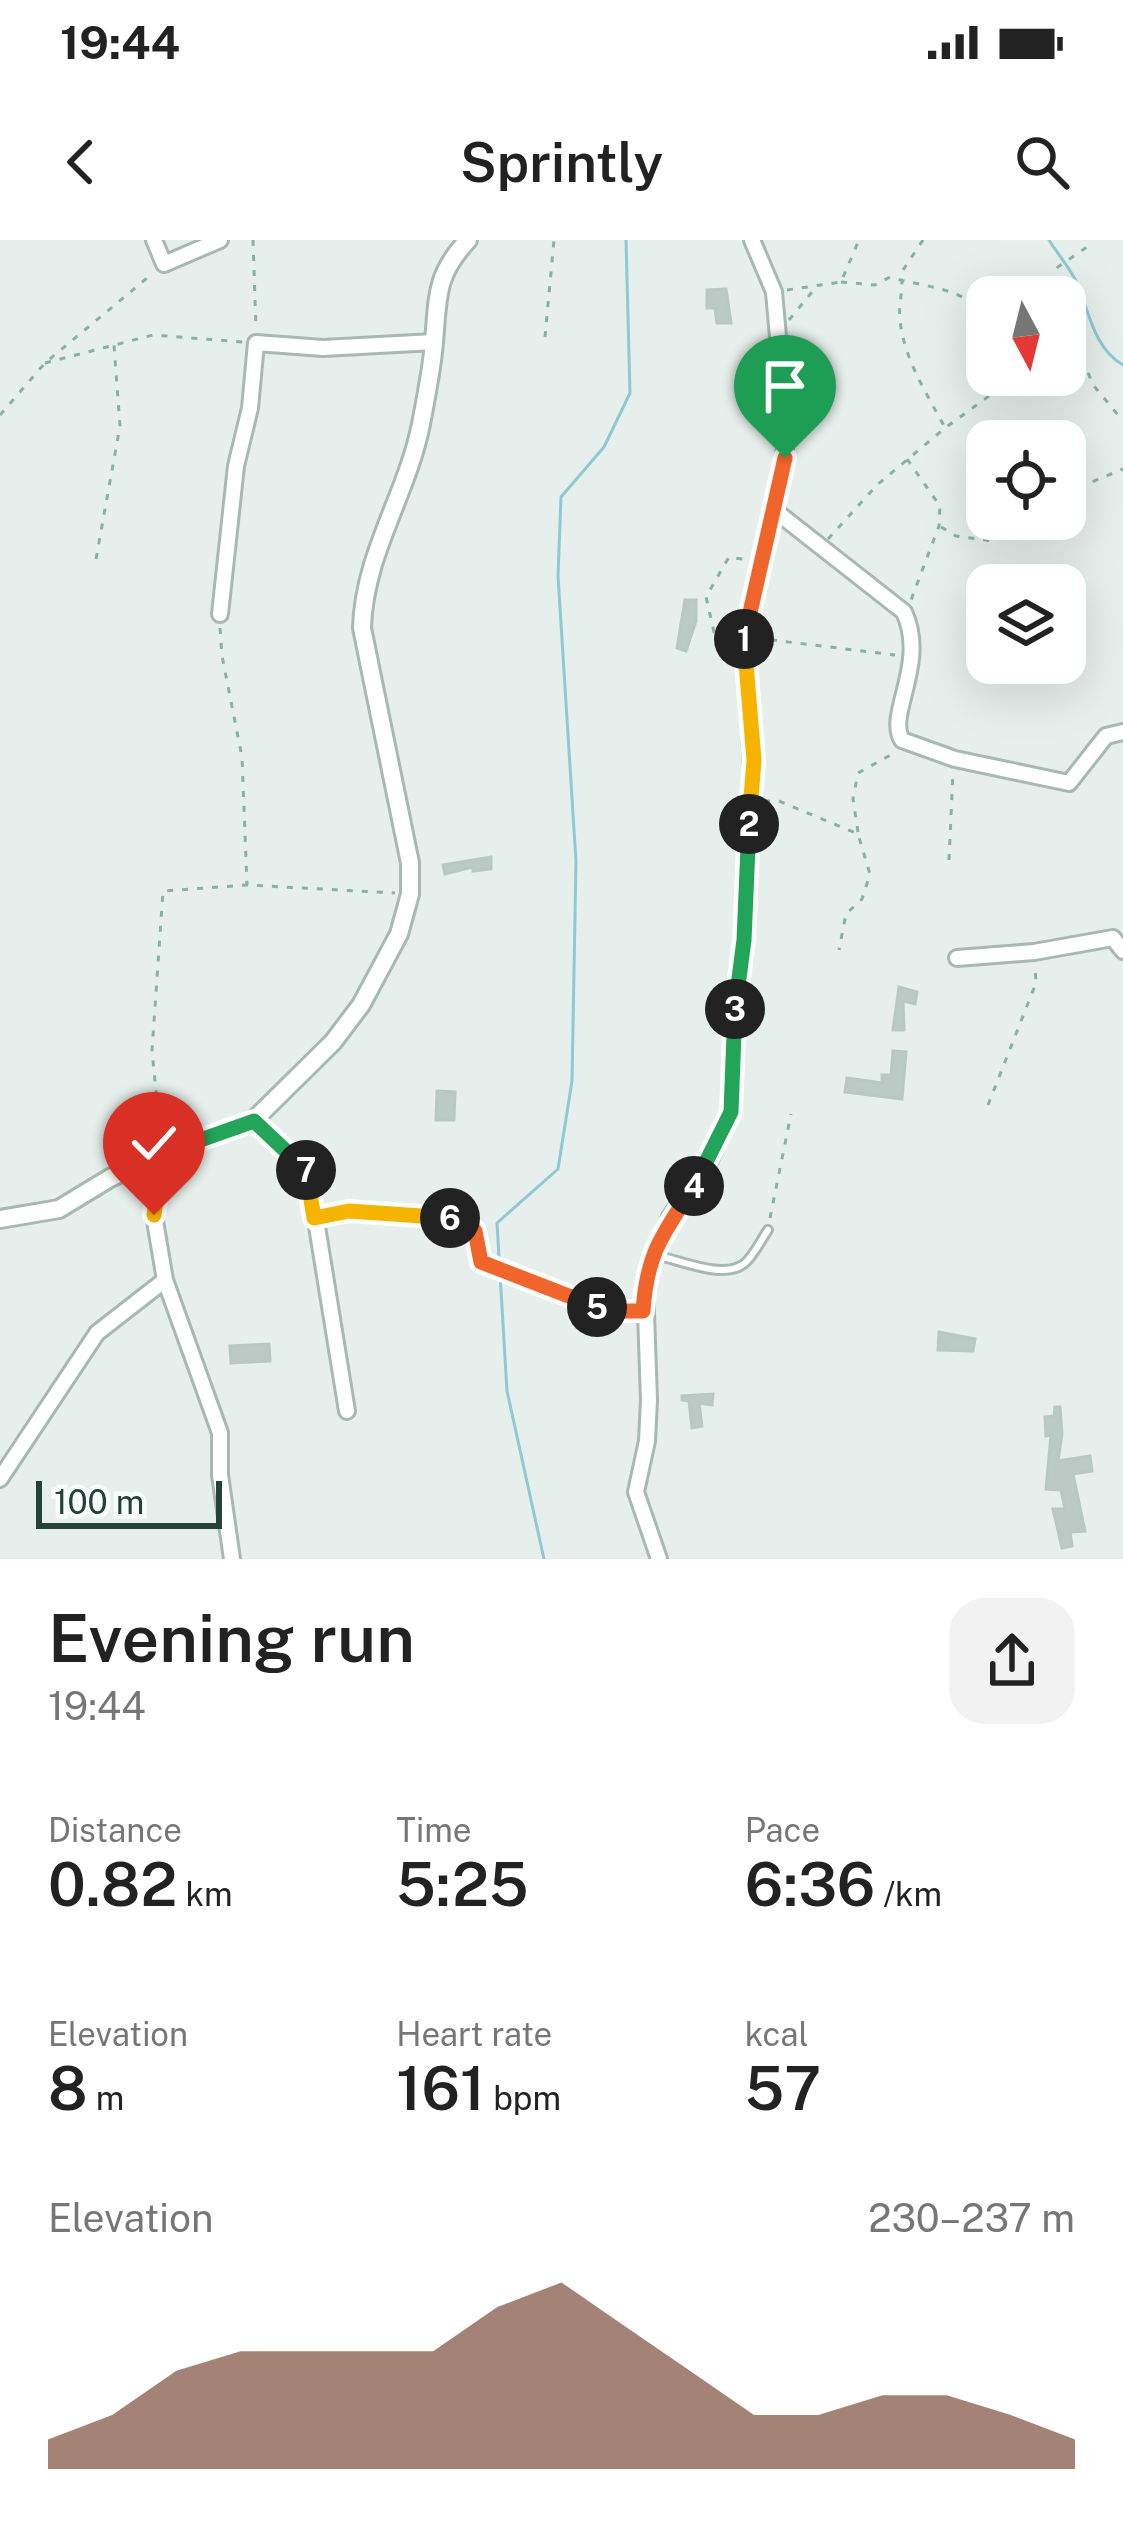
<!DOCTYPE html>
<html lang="en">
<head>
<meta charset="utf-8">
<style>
  body { margin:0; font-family:"Public Sans",sans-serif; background:#f2f2f2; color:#222; height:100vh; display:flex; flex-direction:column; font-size:45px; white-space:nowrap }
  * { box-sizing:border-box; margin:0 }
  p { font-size:39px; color:#767676 }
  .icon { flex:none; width:66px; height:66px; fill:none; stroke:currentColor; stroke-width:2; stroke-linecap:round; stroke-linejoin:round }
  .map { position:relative; height:1319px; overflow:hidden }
  .side { display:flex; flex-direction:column; background:#fff; flex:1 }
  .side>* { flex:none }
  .needle { width:78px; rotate:173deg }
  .controls { position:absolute; left:966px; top:36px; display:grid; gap:24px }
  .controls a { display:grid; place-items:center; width:120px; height:120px; border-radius:24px; background:#fff; box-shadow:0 12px 48px #0002; font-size:60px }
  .scale { position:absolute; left:36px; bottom:30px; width:186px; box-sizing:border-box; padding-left:12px; border:6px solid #24423a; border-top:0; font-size:33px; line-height:42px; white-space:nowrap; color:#24423a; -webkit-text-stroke:9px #f7fbf9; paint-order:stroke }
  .pin { position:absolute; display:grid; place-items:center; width:102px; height:102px; color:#fff; margin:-123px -51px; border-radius:50% 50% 50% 0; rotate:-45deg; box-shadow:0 0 12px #0007 }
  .pin .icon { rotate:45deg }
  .km { position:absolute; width:60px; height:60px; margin:-30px; border-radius:50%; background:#222; color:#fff; font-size:33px; line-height:60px; text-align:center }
  .round { display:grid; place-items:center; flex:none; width:126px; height:126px; border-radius:36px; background:#f2f2f2 }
  .overview { display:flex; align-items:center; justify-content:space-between; height:204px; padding:0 48px }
  h1 { font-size:66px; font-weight:600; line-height:90px }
  .figures { display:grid; grid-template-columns:repeat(3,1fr); gap:18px; height:204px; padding:12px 48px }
  .figures div { display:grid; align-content:center }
  .figures b { font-size:60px; font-weight:600 }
  .figures small { font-size:33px; font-weight:400 }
  .figures p { font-size:33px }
  .chart { height:336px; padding:24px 48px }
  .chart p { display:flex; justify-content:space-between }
  .chart svg { width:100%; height:216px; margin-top:12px; fill:#804e3d; opacity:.7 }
  .status { display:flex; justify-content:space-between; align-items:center; height:84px; padding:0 60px; background:#fff; direction:ltr }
  .status svg { height:33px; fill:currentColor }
  header { display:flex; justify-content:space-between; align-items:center; height:156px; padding:0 48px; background:#fff; font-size:54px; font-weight:600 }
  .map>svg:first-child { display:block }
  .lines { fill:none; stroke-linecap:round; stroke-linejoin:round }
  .stream { stroke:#8ec9d4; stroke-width:3 }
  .building { fill:#bbcac4; stroke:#b8c9c2; stroke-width:3 }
  .service-casing { stroke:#a8b8b2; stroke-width:12 }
  .minor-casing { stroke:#a8b8b2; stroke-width:20 }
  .tertiary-casing { stroke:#a8b8b2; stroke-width:22 }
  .path { stroke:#86b3a5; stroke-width:3; stroke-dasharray:6 9; stroke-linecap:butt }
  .service { stroke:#fff; stroke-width:6 }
  .minor { stroke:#fff; stroke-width:14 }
  .tertiary { stroke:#fff; stroke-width:16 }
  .split-1-casing { stroke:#fff; stroke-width:24 }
  .split-2-casing { stroke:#fff; stroke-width:24 }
  .split-3-casing { stroke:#fff; stroke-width:24 }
  .split-4-casing { stroke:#fff; stroke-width:24 }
  .split-5-casing { stroke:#fff; stroke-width:24 }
  .split-6-casing { stroke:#fff; stroke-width:24 }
  .split-7-casing { stroke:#fff; stroke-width:24 }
  .split-8-casing { stroke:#fff; stroke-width:24 }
  .split-9-casing { stroke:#fff; stroke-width:24 }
  .split-1 { stroke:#f0652b; stroke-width:15 }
  .split-2 { stroke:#f5b400; stroke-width:15 }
  .split-3 { stroke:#22a559; stroke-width:15 }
  .split-4 { stroke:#22a559; stroke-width:15 }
  .split-5 { stroke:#f0652b; stroke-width:15 }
  .split-6 { stroke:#f0652b; stroke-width:15 }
  .split-7 { stroke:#f5b400; stroke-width:15 }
  .split-8 { stroke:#22a559; stroke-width:15 }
  .split-9 { stroke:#f5b400; stroke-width:15 }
</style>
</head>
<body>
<div class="status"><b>19:44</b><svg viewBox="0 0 49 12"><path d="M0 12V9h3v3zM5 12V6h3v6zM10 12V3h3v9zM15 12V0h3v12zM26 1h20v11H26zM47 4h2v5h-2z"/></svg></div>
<header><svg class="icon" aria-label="back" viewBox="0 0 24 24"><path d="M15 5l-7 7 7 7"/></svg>Sprintly<svg class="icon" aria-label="search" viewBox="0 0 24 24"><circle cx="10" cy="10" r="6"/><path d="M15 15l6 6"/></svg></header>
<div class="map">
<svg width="1123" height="1319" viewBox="0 0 1123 1319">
  <rect width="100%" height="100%" fill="#e6efeb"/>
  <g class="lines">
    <path class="stream" d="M1049,0C1057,13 1069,27 1076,41C1089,70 1093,108 1123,125
      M544,1319L507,1151L497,983L558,929L572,841L576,621L558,336L561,257L604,207L630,153L626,0"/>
  </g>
  <path class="building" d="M726,49L731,83H717L715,68H707V50Z
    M685,360H696V381L686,411L677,408Z
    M491,617V629L473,631V627L445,634L443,625Z
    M899,747L917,752L915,764L903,761L904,790H893Z
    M893,811L906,812L902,859L845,852L847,838L882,843V835H891Z
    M437,851L455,852L454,880H436Z
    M939,1092L975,1099L973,1111L938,1110Z
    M269,1104L270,1121L231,1123L230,1106Z
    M713,1154L712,1165L699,1163L702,1186L692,1188L689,1161L682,1160V1156Z
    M1055,1167H1060L1062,1194L1058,1221L1090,1216L1092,1231L1073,1234L1085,1291L1070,1292L1072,1306L1062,1308L1053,1269H1065L1061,1250L1046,1249L1051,1195L1046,1196L1045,1177L1054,1176Z"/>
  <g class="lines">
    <defs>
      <path id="service" d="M659,1016C682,1021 725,1040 745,1023C754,1015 761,1000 768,990"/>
      <path id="minor" d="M154,0L164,24L220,0
        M774,270L904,372C928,424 886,474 902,500L955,519L1069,543L1106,496L1123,492
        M220,374L236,226L250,168L256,103L323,108L434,102
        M957,718L1034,712L1113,698L1123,711
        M253,881L308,931L347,1171
        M161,914L154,975L165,1040L220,1193V1235L232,1319
        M0,1239L97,1093L165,1040
        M659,1319L636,1252L647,1201L649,1160L645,1044L670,977L710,920L731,872L732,810L744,701L753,542L744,396L774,270L787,197L774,52L752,0"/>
      <path id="tertiary" d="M0,979L59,969L110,938L161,914L253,881L333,802L361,765L399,694L410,654V623L362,388C364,314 407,255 421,184C426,157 432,129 434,102C438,57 435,35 468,0"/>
    </defs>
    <use href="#service" class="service-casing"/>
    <use href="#minor" class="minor-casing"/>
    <use href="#tertiary" class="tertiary-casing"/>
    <path class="path" d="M253,0L256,89
      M923,0L901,33C904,51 898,63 900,80C904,119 926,152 944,186
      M841,42L875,45L890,37C919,46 948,46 972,63
      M787,50L841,42L859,0
      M1054,57L1055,29L1087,7L1085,0
      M789,80L817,46
      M1065,96L1073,100L1094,146L1123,181
      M545,97L554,0
      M45,123L153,95L243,102
      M0,175L45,123L152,34
      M907,219L940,266L939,286L911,360
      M1065,253L1123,229
      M941,287L956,296L992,301L1022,279
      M828,299L877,245L945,188L1018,135
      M96,319L120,186L114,105
      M1032,327L1059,345
      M1065,348L1071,358
      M220,388L222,416L242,517L247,645
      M729,396L714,392L706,357L729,317L748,320
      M756,398L895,415
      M764,561H779L858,594L870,634L862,659L846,674L839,710
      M858,592L853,559L858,533L896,512
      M949,620L953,532
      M988,865L1036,743L1035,725
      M161,901L152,811L163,651L247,645L395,653
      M328,975L349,971L463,978L475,991L481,1022L608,1071H631
      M770,978L791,874"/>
    <use href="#service" class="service"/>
    <use href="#minor" class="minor"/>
    <use href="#tertiary" class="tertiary"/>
  </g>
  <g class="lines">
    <defs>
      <path id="split-1" d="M744,399L785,218"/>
      <path id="split-2" d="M744,399L754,520L749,584"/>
      <path id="split-3" d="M735,769L744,700L749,584"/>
      <path id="split-4" d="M694,946L731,872L735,769"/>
      <path id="split-5" d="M597,1067L608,1071H643C647,1011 664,993 694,946"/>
      <path id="split-6" d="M450,978L463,979L475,991L481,1022L597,1067"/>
      <path id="split-7" d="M306,930L314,978L349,971L450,978"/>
      <path id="split-8" d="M160,930L161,914L254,881L306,930"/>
      <path id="split-9" d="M154,975L160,930"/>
    </defs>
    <use href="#split-1" class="split-1-casing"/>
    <use href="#split-2" class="split-2-casing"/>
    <use href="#split-3" class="split-3-casing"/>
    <use href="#split-4" class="split-4-casing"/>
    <use href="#split-5" class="split-5-casing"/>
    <use href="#split-6" class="split-6-casing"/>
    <use href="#split-7" class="split-7-casing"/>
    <use href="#split-8" class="split-8-casing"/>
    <use href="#split-9" class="split-9-casing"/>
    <use href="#split-1" class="split-1"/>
    <use href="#split-2" class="split-2"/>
    <use href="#split-3" class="split-3"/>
    <use href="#split-4" class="split-4"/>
    <use href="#split-5" class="split-5"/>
    <use href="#split-6" class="split-6"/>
    <use href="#split-7" class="split-7"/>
    <use href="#split-8" class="split-8"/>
    <use href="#split-9" class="split-9"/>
  </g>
</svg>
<div class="controls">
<a><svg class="needle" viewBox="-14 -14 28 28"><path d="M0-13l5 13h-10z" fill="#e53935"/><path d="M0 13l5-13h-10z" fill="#767676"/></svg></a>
<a><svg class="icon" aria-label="locate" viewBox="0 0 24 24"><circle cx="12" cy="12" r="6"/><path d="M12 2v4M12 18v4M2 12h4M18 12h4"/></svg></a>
<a><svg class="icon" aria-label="layers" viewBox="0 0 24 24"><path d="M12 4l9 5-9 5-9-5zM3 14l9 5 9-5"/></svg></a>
</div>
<div class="scale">100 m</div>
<div class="pin" style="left:785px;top:218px;background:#1e9e55"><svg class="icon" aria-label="arrive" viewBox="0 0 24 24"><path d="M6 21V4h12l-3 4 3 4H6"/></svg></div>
<div class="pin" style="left:154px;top:975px;background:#d93025"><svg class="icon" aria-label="check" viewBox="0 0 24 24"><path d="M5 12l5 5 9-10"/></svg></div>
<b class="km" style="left:744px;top:399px">1</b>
<b class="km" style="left:749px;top:584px">2</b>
<b class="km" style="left:735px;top:769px">3</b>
<b class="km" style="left:694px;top:946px">4</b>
<b class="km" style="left:597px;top:1067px">5</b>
<b class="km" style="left:450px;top:978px">6</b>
<b class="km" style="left:306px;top:930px">7</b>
</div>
<section class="side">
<div class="overview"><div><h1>Evening run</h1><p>19:44</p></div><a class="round"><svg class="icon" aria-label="share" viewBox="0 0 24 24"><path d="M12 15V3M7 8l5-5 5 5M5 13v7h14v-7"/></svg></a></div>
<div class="figures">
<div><p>Distance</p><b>0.82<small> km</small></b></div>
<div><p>Time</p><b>5:25</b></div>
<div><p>Pace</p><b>6:36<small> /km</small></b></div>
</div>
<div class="figures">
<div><p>Elevation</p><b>8<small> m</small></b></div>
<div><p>Heart rate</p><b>161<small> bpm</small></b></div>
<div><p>kcal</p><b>57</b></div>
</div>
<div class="chart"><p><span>Elevation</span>230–237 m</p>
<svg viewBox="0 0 160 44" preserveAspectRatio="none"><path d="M0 44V38L10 33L20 24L30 20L40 20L50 20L60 20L70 11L80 6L90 15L100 24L110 33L120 33L130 29L140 29L150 33L160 38V44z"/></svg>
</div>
</section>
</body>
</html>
